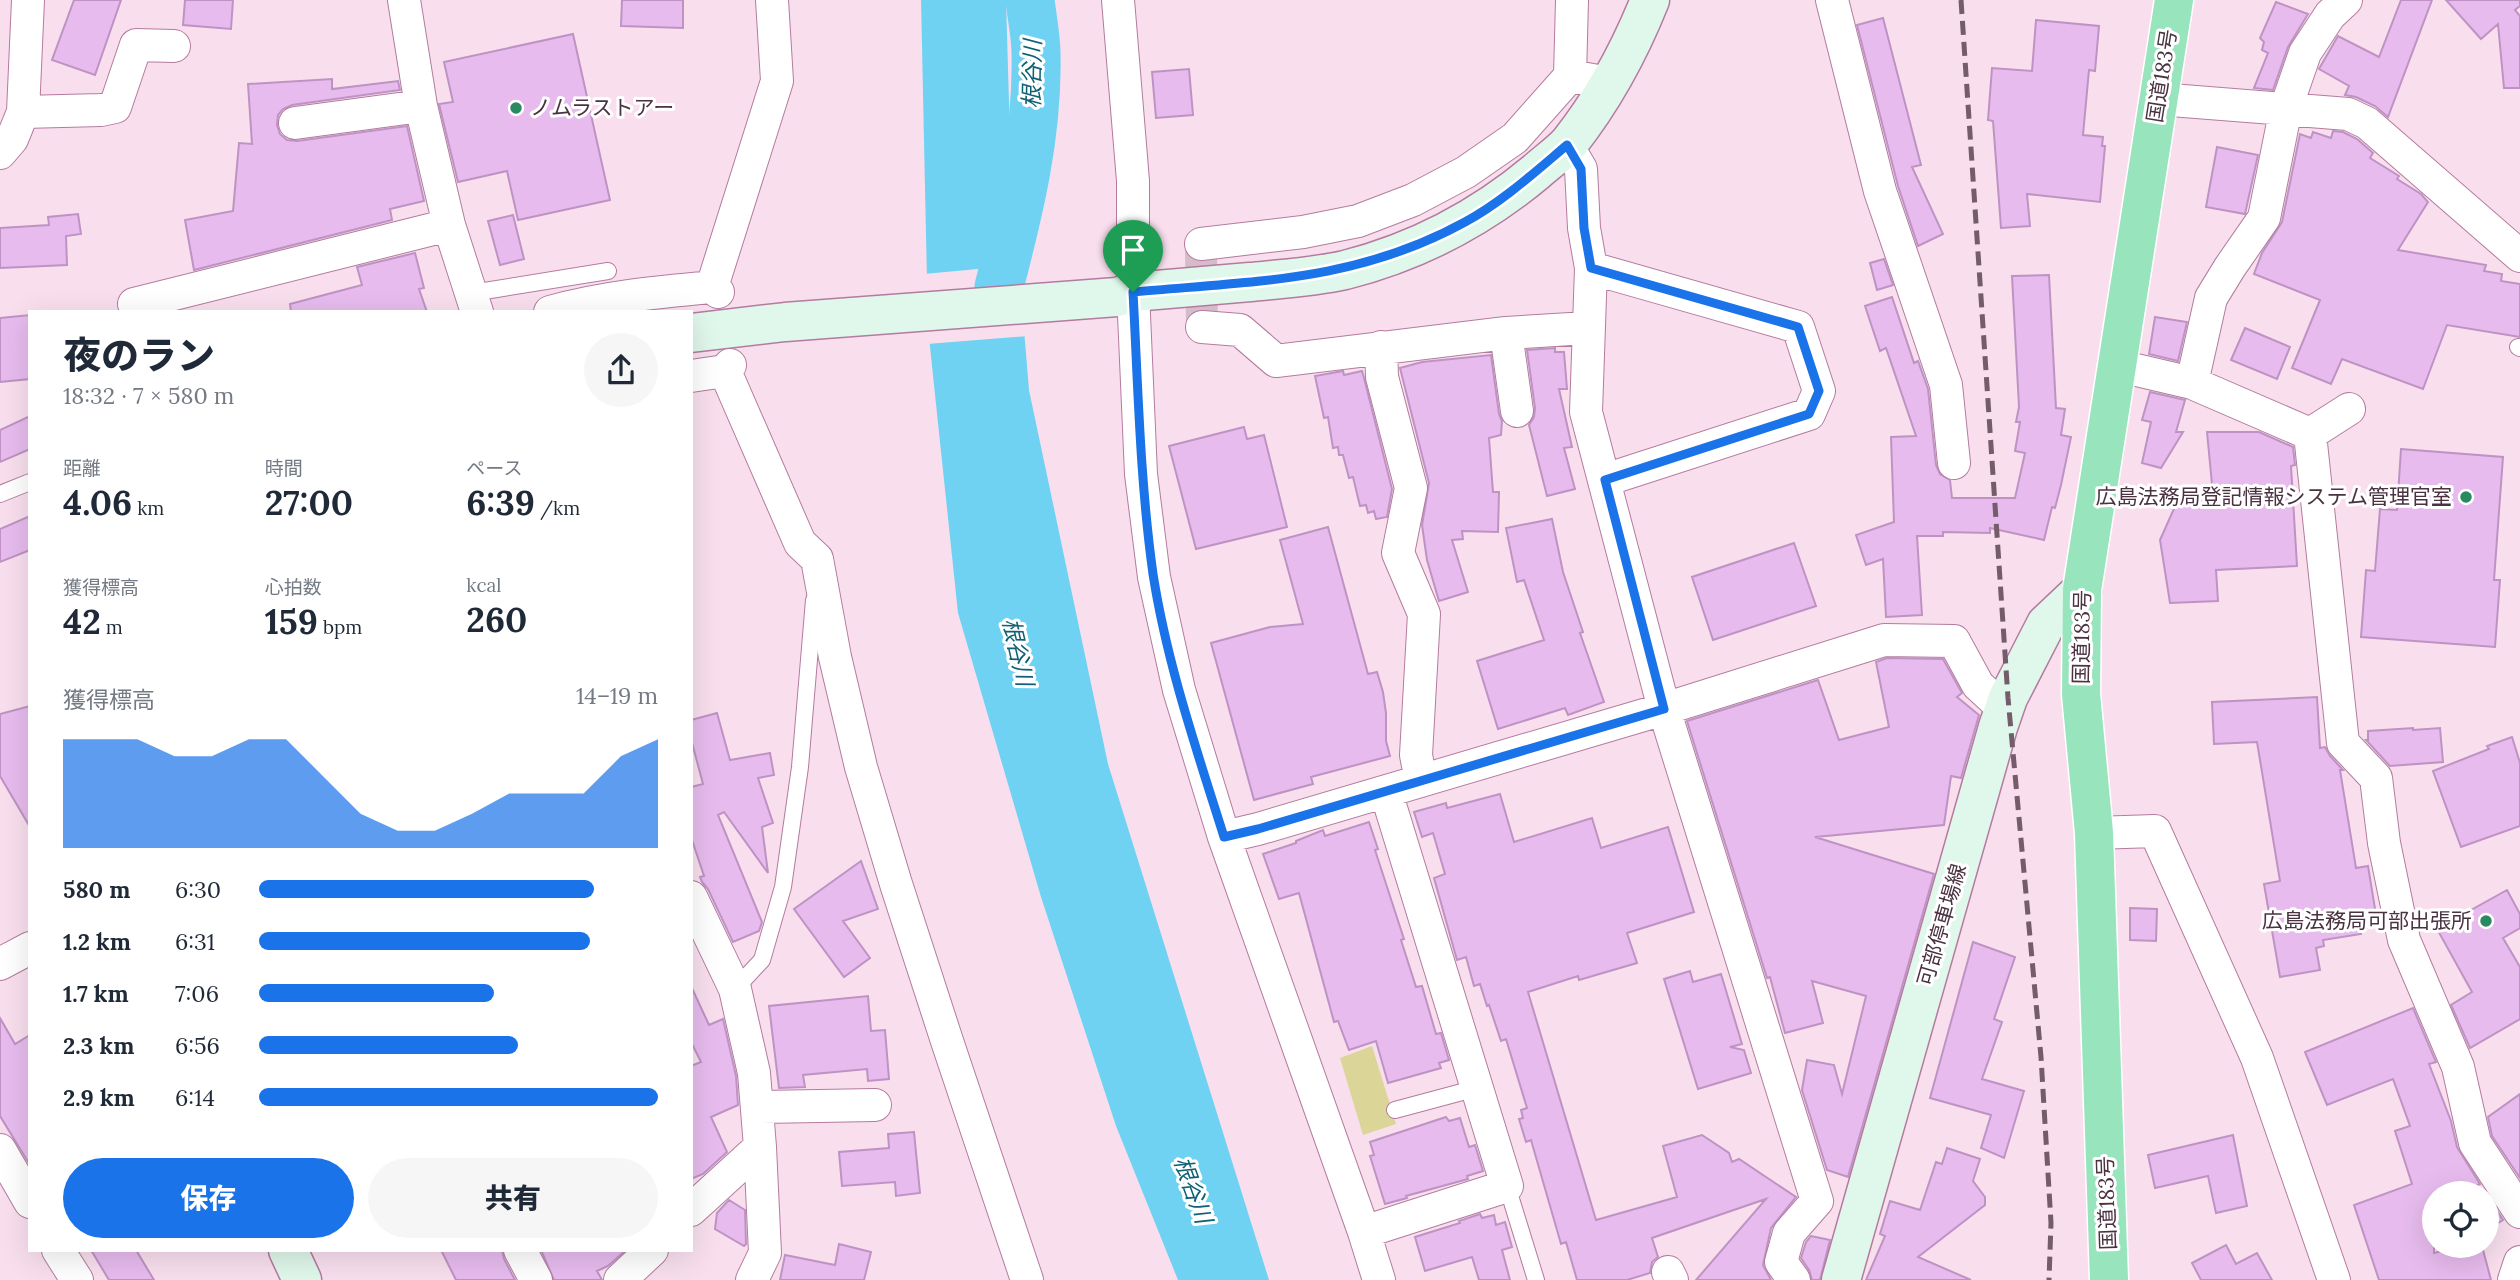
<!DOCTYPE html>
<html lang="ja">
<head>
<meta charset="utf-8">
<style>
  body { margin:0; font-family:Lora,"Noto Sans JP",serif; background:#f6f6f7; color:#1f2937; height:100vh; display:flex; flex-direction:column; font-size:26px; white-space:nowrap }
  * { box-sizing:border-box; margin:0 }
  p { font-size:23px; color:#747a83 }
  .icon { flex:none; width:38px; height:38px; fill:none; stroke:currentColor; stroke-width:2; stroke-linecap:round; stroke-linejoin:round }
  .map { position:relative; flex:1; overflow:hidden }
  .side { position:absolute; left:28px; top:310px; width:665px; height:942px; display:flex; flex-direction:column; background:#fff; border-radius:0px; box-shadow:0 7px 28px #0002 }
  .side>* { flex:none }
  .tools { position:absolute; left:2422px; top:1181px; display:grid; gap:14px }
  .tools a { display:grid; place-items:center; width:77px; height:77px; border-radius:50%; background:#fff; box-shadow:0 7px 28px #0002; font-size:35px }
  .pin { position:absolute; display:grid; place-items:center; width:60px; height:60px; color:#fff; margin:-72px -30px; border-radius:50% 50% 50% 0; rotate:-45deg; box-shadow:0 0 7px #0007 }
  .pin .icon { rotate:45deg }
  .round { display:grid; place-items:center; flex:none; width:74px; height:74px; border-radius:37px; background:#f6f6f7 }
  .overview { display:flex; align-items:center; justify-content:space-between; height:119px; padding:0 35px }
  h1 { font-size:38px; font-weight:800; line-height:52px }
  .stats { display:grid; grid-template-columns:repeat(3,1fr); gap:10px; height:119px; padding:7px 35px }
  .stats div { display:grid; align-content:center }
  .stats b { font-size:35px; font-weight:800 }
  .stats small { font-size:19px; font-weight:400 }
  .stats p { font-size:19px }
  .chart { height:196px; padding:14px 35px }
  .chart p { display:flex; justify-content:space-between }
  .chart svg { width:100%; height:126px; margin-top:7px; fill:#1a73e8; opacity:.7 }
  .action { display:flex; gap:14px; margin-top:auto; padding:14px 35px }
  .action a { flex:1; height:80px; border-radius:42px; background:#1a73e8; color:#fff; font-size:28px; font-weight:800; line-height:80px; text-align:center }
  .action a+a { background:#f6f6f7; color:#1f2937 }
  ul { padding:0 35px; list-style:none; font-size:23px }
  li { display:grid; grid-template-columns:112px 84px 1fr; align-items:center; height:52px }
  li i { height:18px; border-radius:9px; background:#1a73e8 }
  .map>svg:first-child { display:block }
  .green { fill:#dcd598 }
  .water { fill:#70d2f2 }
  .pier { fill:#f9dfee }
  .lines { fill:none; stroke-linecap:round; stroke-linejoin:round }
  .river { stroke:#70d2f2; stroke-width:49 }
  .building { fill:#e7bbee; stroke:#be93c4; stroke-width:2 }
  .street-tunnel { stroke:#d6bccb; stroke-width:32; stroke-dasharray:32 16; stroke-linecap:butt }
  .lane-casing { stroke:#b47b9e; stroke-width:18 }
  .street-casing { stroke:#b47b9e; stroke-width:34 }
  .secondary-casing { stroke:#b47b9e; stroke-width:41 }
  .highway-casing { stroke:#fff; stroke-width:41 }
  .lane { stroke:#fff; stroke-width:16 }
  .street { stroke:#fff; stroke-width:32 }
  .secondary { stroke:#e0f7eb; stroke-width:38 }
  .highway { stroke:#97e4bd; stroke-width:38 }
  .rail { stroke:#755c6b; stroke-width:5; stroke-dasharray:14 7; stroke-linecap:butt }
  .route-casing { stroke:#fff; stroke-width:14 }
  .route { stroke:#1a73e8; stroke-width:9 }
  .poi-dot { fill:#298961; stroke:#fff; stroke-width:2.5 }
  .labels { text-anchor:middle; stroke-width:6; stroke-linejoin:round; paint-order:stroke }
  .street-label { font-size:21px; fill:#4a3241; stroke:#fff }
  .poi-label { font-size:21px; fill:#4a3241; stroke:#fff; text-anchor:end }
  .water-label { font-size:23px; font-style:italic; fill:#0f6176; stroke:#fff }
</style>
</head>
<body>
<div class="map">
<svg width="2520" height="1280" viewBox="0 0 2520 1280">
  <rect width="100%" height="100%" fill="#f9dfee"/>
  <path class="green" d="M1372,1046L1396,1124L1363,1135L1340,1058Z"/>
  <path class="water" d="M921,0H1006L1011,171L1029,390L1108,764L1269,1280H1178L1116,1126L1041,897L958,613L928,328Z"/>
  <path class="pier" d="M1022,265L1028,336L927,344L924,274Z"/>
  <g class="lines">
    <path class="river" d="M999,287C1019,210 1038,134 1036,54C1036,36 1032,18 1030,0"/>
  </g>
  <path class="building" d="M74,0H121L95,75L52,60Z
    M185,0H233L231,29L183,25Z
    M622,0H683V28L621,26Z
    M2401,0H2432L2388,117L2375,106L2356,97L2345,95L2349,86L2319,69L2338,36L2379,57Z
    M2446,0H2520V6L2515,10L2520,16V88H2504L2498,24L2481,39Z
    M2276,2L2308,14L2288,47L2273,90L2254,88L2268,53L2262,50L2264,42L2260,38Z
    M1883,18L1921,165L1912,167L1943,234L1918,246L1898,186L1857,25Z
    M2036,20L2099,26L2095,71L2089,70L2083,135L2103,137L2102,146H2105L2100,202L2027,194L2030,226L2001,228L1993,121L1988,120L1992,68L2032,71Z
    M573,34L610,200L518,220L507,171L458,182L439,104L453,102L444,62Z
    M1189,69L1193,115L1156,118L1152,72Z
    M332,79V89L398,81L400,90L292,105L283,109L278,115L277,125L280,134L287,140L297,141L407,126L424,201L390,209L392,220L194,270L185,220L233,211L239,143L252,144L248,84Z
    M2333,131L2343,132L2357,139L2373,153L2370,158L2399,176L2397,179L2421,194L2428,202L2398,250L2486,265L2484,271L2502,274L2501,281L2520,284V337L2447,325L2423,389L2342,359L2331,384L2292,368L2320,300L2254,274L2262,253L2282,222L2300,134L2311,138L2313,132L2331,138Z
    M2217,147L2258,155L2245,214L2206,207Z
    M78,214L81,234L66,236L67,265L0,268V228L49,225L48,217Z
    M513,215L524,259L500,265L488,221Z
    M415,253L424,288L419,289L427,312H291L290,304L362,285L357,267Z
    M1884,259L1893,285L1877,290L1870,263Z
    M2049,275L2056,408L2065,409L2061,435L2071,437L2061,485L2055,508L2052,507L2044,540L1990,528V533L1943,532V536H1917L1922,615L1886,617L1883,559L1866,565L1856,535L1894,522L1891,437L1916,436L1886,348L1880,351L1865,306L1892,297L1914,363L1918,361L1928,389L1936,465L1940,474L1950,480L1952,498H2015L2025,453L2015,451L2020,422H2016L2019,407L2012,276Z
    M30,315V379L0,382V318Z
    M2155,317L2187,322L2178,361L2149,354Z
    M2245,328L2290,347L2277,379L2231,360Z
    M1555,348V352H1564L1567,389H1559L1572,447L1564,448L1575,489L1547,496L1529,425L1534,417L1535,408L1527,350Z
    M1491,355L1499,414L1502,421L1501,435L1489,438L1493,492H1499L1498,532L1462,531L1463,539L1452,540L1468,592L1439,601L1427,560L1422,525L1429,483L1400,368L1422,362Z
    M1343,371L1344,375L1362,371L1364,378L1392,489L1387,517L1376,519L1374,511L1368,513L1366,505L1360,506L1353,477L1349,478L1343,455H1339L1338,447L1333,448L1328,417L1324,418L1315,376Z
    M2150,392L2185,400L2176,432H2183L2161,468L2142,463L2151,422L2142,420Z
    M30,416V449L0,462V430Z
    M1244,427L1247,439L1264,435L1287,527L1196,549L1169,446Z
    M2207,432H2259L2293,447L2295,465L2291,466L2297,566L2216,570L2218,601L2170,603L2160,540L2181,493L2213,495Z
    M2401,449L2503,457L2494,580H2500L2495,647L2361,637L2366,570L2375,571L2380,509L2397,510Z
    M30,516V550L0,562V529Z
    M1552,519L1563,572L1583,632L1580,633L1604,702L1568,715L1565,708L1498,729L1477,661L1544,640L1524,580L1517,582L1506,528Z
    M1328,527L1368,674L1377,672L1383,692L1386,713V741L1390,756L1311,777L1313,784L1254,800L1211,643L1270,627L1303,624L1280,540Z
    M1794,543L1816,606L1713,640L1692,577Z
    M1887,658L1943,659L1962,693L1957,697L1979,715L1961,778L1951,776L1944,825L1815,837L1934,874L1848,1177L1827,1170L1802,1090L1807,1060L1834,1065L1842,1094L1866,996L1812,981L1823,1023L1785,1033L1770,977L1767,978L1687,721L1818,680L1839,740L1889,727L1876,662Z
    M2317,697L2320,748L2325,747L2330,756L2343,770H2340L2356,868L2368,866L2377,921L2359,924L2361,934L2323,940L2324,946L2316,948L2320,970L2280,977L2264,884L2280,881L2257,742L2214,744L2212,702Z
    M30,706V827L0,776V714Z
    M717,713L730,760L770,753L774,775L758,778L773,823L762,827L768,873L724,812L718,815L762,922L759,931L733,942L708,889L702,882L700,877L704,876L691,837V787L703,784L691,739V720Z
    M2413,728V730L2440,728L2443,762L2390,766L2366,740H2368V731Z
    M2512,737L2520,763V826L2461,847L2433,771L2489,749L2487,746Z
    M1500,794L1514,842L1592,818L1601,848L1668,827L1694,912L1627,933L1637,963L1579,980L1578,976L1528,992L1596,1220L1677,1197L1663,1146L1702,1135L1729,1153L1732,1162L1739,1159L1796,1197L1771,1228L1763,1265L1771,1280H1696L1766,1199L1652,1238L1658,1257L1652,1262L1650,1273L1627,1280H1577L1566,1242L1561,1244L1531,1140L1526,1142L1519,1119L1523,1118L1521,1110L1527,1108L1506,1039L1501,1041L1489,1005L1487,1006L1480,984L1474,986L1466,957L1457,960L1434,878L1445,874L1433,833L1422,837L1414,812L1446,803L1447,808Z
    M1369,822L1378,849L1375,850L1404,939L1401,940L1416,987L1422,986L1436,1034L1441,1033L1449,1060L1439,1063L1441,1068L1388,1083L1376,1041L1349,1050L1338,1021L1334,1022L1299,893L1279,899L1263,854L1296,843V841L1323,830L1325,836Z
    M861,861L878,909L843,921L870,958L844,977L794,909Z
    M2507,890L2520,914V928L2503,938L2520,967V1019L2470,1048L2451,1005L2472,992L2437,929Z
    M2130,908L2157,909L2156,941L2130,940Z
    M1973,942L2015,957L1994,1019L2002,1022L1982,1079L2024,1091L2004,1158L1981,1148L1991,1115L1930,1098Z
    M1690,971L1693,982L1721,974L1742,1044L1730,1047L1744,1050L1751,1073L1698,1089L1664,979Z
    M691,986L709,1025L723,1019L736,1076L738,1105L711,1117L727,1152L703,1174L691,1179V1066L701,1062L691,1042Z
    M868,996L871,1031L885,1030L889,1079L868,1081L867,1069L803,1075L805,1087L779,1088L769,1006Z
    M2413,1008L2436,1062L2429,1064L2451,1121L2457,1147L2480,1184L2456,1194H2434V1253L2463,1246H2482L2491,1280H2379L2354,1205L2412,1184L2395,1131L2410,1126L2393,1079L2327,1105L2305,1052Z
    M0,1018L15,1044L30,1035V1165L0,1116Z
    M2520,1094V1178L2492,1136L2488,1117Z
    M1446,1117L1449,1121L1460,1118L1469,1147L1475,1145L1483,1171L1467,1176L1468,1179L1406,1196L1407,1198L1385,1204L1370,1156L1374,1155L1370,1142Z
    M914,1132L920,1193L896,1196L895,1182L842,1186L839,1152L889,1148L888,1134Z
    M2233,1135L2247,1206L2216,1213L2208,1176L2155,1188L2148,1155Z
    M1947,1148L1980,1159L1973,1181L1985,1197V1205L1918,1257L1971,1280H1866L1885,1236L1880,1234L1890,1201L1920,1210L1936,1162L1942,1164Z
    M2487,1195L2503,1220L2487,1230Z
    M729,1200L745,1210L746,1244L744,1246L715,1229L717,1213Z
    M1480,1214L1482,1218L1494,1215L1496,1225L1505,1222L1512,1247L1502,1250L1510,1280H1479L1472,1257L1425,1271L1415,1237L1460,1223L1459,1221Z
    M1811,1236L1830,1240L1820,1280H1812L1809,1270L1801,1258L1806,1242Z
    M839,1244L871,1252L864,1280H780L785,1255L835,1265Z
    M2226,1245L2236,1264L2257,1253L2272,1280H2201L2192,1263Z
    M91,1250H136L154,1280H109Z
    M441,1250H502L504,1259L515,1280H456Z
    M541,1250H626L608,1266L597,1271L602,1280H554Z"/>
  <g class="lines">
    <path class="street-tunnel" d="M1201,244L1202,327"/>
    <defs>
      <path id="lane" d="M472,293L608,271
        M2518,347L2520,348
        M0,494L30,482
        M735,989L762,960L783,887L800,767L814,600
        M1395,1110L1477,1088
        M1507,1186L1536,1280"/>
      <path id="street" d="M404,0L421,106L449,225L477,312
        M1118,0L1133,181V292L1141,474L1154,577L1179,690L1224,837L1364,1232L1379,1280
        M1832,0L1880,191L1946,385L1954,463
        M1570,76L1572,0
        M2158,99L2348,114L2367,123L2520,256
        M23,112L101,110L115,107L136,45L174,46
        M295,123L421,106
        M1567,145L1581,169L1584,228L1591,268L1586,412L1664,709L1817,1201L1789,1233L1781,1262L1794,1280
        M0,153L12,139L23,112L28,0
        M1201,244L1303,232L1358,221L1413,200L1466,172L1515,138L1570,76L1609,83
        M1591,268L1798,327L1819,391L1809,414L1605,480
        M712,287L777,81L772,0
        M134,304L449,225
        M550,312C603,297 658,292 712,287L718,292
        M1202,327L1240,330L1276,361L1506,333L1587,328
        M1506,333L1517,411
        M1381,347L1382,377L1411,488L1398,553L1424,614L1416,755L1421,781
        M2115,365L2192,383L2310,434L2349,409
        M725,371L800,543L817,559L835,657L861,767L896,884L947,1041L1027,1280
        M691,376L725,371L730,365
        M2192,383L2211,298L2230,267L2264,218L2286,108L2305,53L2330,15L2346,0
        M2310,434L2343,743L2376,778L2384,843L2404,940L2458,1067L2475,1143L2520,1212
        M2094,833L2155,831L2257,1058L2334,1280
        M1224,837L1258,829L1664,709L1884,640L1954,641L1978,685L2004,709
        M691,897L735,989L754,1073L760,1147L765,1253L752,1280
        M0,964L30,948
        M757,1107L875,1105
        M0,1150L30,1202
        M691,1210L760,1147
        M1364,1232L1507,1186L1386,792
        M58,1250L77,1280
        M520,1250L536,1280
        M1668,1272L1672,1280
        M620,1280L652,1250
        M2514,1280L2520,1262"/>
      <path id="secondary" d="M691,333L785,322L1117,297L1133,292C1172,289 1211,285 1250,282C1282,279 1314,277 1345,270C1416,252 1481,218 1537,171C1547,162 1560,153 1569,143C1603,100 1630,50 1650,0
        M288,1250L302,1280
        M1841,1280L1998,727L2008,698L2046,624L2082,590"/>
      <path id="highway" d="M2109,1280L2094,833L2081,694L2082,590L2174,0"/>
    </defs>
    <use href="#lane" class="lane-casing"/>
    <use href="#street" class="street-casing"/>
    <use href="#secondary" class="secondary-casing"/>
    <use href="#highway" class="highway-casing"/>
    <use href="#lane" class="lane"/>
    <use href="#street" class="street"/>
    <use href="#secondary" class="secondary"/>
    <use href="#highway" class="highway"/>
    <path class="rail" d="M1961,0L2008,698L2041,1057L2051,1223L2049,1280"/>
  </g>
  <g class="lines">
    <defs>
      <path id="route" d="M1567,145L1581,169L1584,228L1591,268L1798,327L1819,391L1809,414L1605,480L1664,709L1258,829L1224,837C1197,751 1167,664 1153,574C1140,481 1138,386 1133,292C1253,281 1356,282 1465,222C1502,202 1535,172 1567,145Z"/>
    </defs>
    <use href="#route" class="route-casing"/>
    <use href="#route" class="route"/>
  </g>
  <g class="poi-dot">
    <circle cx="516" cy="108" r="7"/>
    <circle cx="2466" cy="497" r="7"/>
    <circle cx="2486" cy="921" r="7"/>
  </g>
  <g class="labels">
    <g class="street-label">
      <text transform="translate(2162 76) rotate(-81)" y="7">国道183号</text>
      <text transform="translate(2082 637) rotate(-89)" y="7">国道183号</text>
      <text transform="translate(1942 925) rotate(-74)" y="7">可部停車場線</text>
      <text transform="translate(2107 1203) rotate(-92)" y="7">国道183号</text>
    </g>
    <g class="poi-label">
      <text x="530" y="115" text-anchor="start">ノムラストアー</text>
      <text x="2452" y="504">広島法務局登記情報システム管理官室</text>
      <text x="2472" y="928">広島法務局可部出張所</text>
    </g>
    <g class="water-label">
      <text transform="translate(1032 74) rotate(-89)" y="8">根谷川</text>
      <text transform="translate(1018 652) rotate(77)" y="8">根谷川</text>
      <text transform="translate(1193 1190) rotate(70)" y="8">根谷川</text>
    </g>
  </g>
</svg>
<div class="tools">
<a><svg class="icon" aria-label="locate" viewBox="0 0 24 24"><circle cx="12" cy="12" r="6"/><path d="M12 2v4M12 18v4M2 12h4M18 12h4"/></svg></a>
</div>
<div class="pin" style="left:1133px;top:292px;background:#1e9e55"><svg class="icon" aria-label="arrive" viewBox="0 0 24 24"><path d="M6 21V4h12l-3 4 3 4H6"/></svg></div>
<section class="side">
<div class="overview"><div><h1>夜のラン</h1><p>18:32 · 7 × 580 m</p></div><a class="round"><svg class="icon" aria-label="share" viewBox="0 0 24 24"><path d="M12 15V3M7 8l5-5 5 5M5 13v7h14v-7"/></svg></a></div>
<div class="stats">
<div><p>距離</p><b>4.06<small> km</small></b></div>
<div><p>時間</p><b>27:00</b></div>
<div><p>ペース</p><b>6:39<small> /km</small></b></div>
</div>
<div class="stats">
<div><p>獲得標高</p><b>42<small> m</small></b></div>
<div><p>心拍数</p><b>159<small> bpm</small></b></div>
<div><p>kcal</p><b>260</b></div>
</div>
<div class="chart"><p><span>獲得標高</span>14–19 m</p>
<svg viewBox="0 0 160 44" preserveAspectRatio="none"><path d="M0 44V6L10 6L20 6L30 12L40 12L50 6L60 6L70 19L80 32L90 38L100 38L110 32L120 25L130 25L140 25L150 12L160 6V44z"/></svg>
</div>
<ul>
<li><b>580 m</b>6:30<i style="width:84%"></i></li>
<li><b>1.2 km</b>6:31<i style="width:83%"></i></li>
<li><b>1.7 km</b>7:06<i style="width:59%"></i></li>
<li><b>2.3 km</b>6:56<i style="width:65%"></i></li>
<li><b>2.9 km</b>6:14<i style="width:100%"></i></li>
</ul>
<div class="action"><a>保存</a><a>共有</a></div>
</section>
</div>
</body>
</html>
